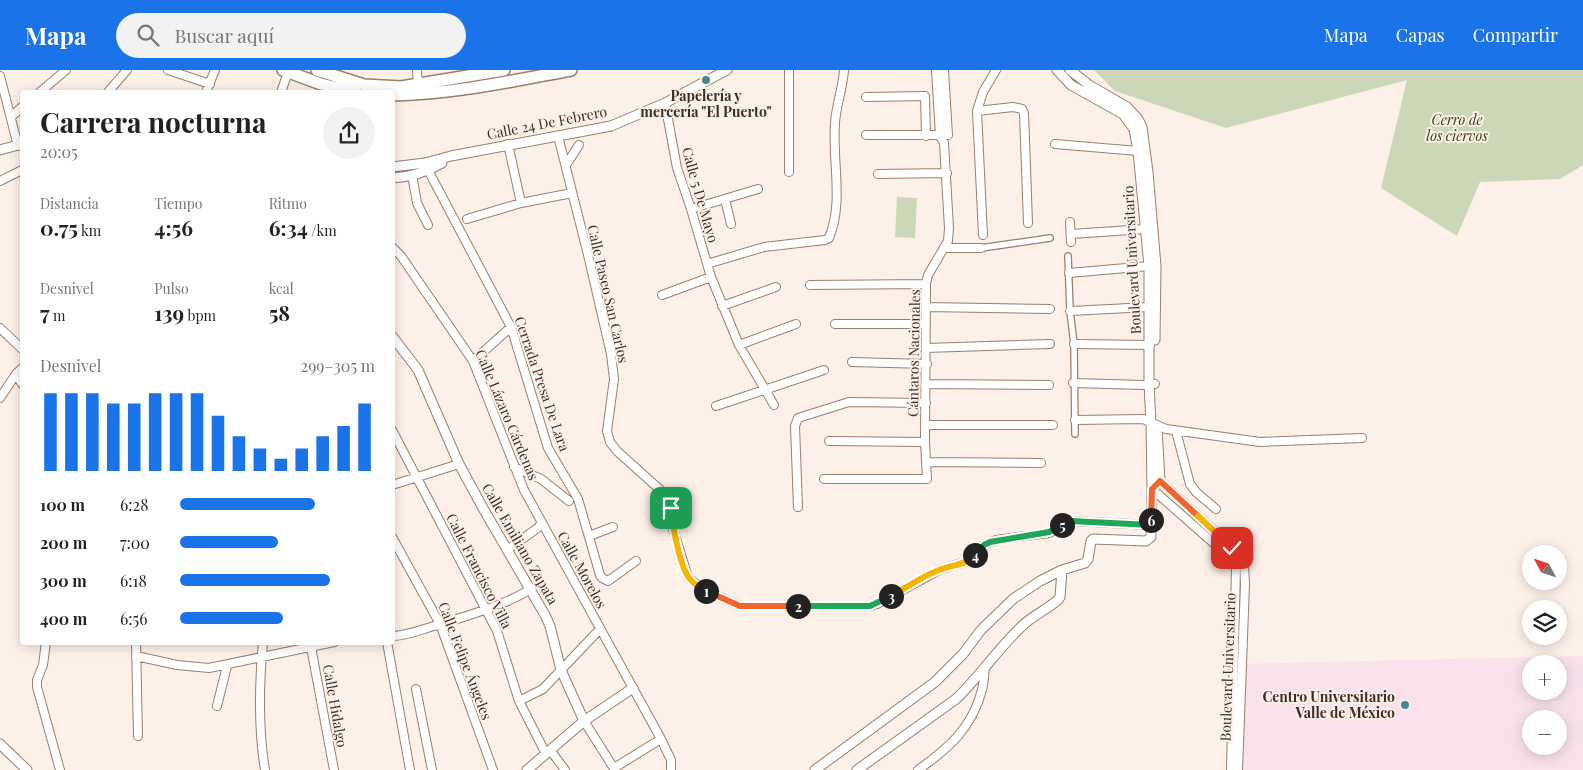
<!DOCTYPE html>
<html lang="es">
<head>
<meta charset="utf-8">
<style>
  body { margin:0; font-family:"Playfair Display",serif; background:#f2f2f2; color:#222; height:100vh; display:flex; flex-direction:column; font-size:19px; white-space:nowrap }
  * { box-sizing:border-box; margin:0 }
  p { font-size:16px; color:#767676 }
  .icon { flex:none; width:28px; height:28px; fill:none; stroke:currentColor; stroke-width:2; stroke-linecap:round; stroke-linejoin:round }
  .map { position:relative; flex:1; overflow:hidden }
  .sheet { position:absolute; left:20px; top:20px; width:375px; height:555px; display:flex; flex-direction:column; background:#fff; border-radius:5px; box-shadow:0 2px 12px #0003 }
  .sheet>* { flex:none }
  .needle { width:32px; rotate:310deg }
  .controls { position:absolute; left:1522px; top:475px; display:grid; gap:10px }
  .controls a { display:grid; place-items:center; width:45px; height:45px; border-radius:50%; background:#fff; box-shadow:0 2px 12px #0003; font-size:25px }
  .pin { position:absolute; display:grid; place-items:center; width:42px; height:42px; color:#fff; margin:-21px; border-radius:10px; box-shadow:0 2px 8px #0006 }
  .km { position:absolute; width:25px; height:25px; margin:-12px; border-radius:50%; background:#222; color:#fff; font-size:14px; line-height:25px; text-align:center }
  .round { display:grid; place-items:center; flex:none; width:52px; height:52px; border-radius:26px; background:#f2f2f2 }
  .headline { display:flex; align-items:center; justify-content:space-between; height:85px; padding:0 20px }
  h1 { font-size:28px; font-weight:700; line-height:38px }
  .stats { display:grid; grid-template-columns:repeat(3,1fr); gap:8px; height:85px; padding:5px 20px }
  .stats div { display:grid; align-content:center }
  .stats b { font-size:21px; font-weight:700 }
  .stats small { font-size:14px; font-weight:400 }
  .stats p { font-size:14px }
  .chart { height:140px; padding:10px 20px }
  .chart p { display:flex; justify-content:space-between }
  .chart svg { width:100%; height:90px; margin-top:5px; stroke:#1a73e8; stroke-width:6 }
  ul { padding:0 20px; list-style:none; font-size:16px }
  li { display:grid; grid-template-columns:80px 60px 1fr; align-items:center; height:38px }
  li i { height:12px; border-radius:6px; background:#1a73e8 }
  header { display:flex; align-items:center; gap:30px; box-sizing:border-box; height:70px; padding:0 25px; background:#1a73e8; color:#fff }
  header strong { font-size:24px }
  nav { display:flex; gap:28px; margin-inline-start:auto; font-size:18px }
  .search { width:350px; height:45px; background:#f2f2f2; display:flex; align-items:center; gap:12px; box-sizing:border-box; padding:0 18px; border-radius:28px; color:#767676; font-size:19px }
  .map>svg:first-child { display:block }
  .education { fill:#f9e1ec; fill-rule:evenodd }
  .green { fill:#cbd7b6 }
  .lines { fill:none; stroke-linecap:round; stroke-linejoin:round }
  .pedestrian-casing { stroke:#9b7e6c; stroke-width:8 }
  .minor-casing { stroke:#9b7e6c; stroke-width:10 }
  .tertiary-casing { stroke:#9b7e6c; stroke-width:11 }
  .primary-casing { stroke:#9b7e6c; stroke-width:14 }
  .pedestrian { stroke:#fff; stroke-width:5.5 }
  .minor { stroke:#fff; stroke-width:8 }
  .tertiary { stroke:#fff; stroke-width:9 }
  .primary { stroke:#fff; stroke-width:11 }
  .split-1-casing { stroke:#fff; stroke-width:10 }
  .split-2-casing { stroke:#fff; stroke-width:10 }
  .split-3-casing { stroke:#fff; stroke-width:10 }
  .split-4-casing { stroke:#fff; stroke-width:10 }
  .split-5-casing { stroke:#fff; stroke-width:10 }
  .split-6-casing { stroke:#fff; stroke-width:10 }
  .split-7-casing { stroke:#fff; stroke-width:10 }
  .split-8-casing { stroke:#fff; stroke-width:10 }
  .split-1 { stroke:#f5b400; stroke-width:6 }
  .split-2 { stroke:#f0652b; stroke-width:6 }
  .split-3 { stroke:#22a559; stroke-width:6 }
  .split-4 { stroke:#f5b400; stroke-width:6 }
  .split-5 { stroke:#22a559; stroke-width:6 }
  .split-6 { stroke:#22a559; stroke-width:6 }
  .split-7 { stroke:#f0652b; stroke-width:6 }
  .split-8 { stroke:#f5b400; stroke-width:6 }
  .poi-dot { fill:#428794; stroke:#fdf0e8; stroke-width:2 }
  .labels { text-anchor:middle; stroke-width:4; stroke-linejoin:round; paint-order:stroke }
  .poi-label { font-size:14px; font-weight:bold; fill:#392d26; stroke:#fdf0e8 }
  .park-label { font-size:14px; font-style:italic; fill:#334205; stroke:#fdf0e8 }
  .street-label { font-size:14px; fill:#392d26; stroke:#fdf0e8 }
</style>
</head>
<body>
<header>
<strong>Mapa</strong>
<div class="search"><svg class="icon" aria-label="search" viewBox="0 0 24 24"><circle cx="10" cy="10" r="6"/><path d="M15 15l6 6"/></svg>Buscar aquí</div>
<nav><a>Mapa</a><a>Capas</a><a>Compartir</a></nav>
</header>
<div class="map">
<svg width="1583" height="700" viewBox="0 0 1583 700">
  <rect width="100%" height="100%" fill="#fdf0e8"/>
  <path class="education" d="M1583,586V700H1227L1228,593L1243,594ZM1531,594H1559V621H1531ZM1531,649H1559V676H1531Z"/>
  <path class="green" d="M1094,0H1583V95L1560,109L1480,112L1457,166L1381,118L1407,10L1226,58L1115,21Z
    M897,127L917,128L915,168L895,167Z"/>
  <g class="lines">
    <defs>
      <path id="pedestrian" d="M981,178L1050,168
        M1068,186L1070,241L1074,274L1075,364"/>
      <path id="minor" d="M168,0L210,14
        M417,0L418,15
        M789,0V102
        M944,0L948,65
        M0,6L18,76
        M40,22L66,0
        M108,22L127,0
        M206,22L215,0
        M281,22L286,8
        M866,27L925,26L926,66
        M665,33L677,98L691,139L711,207L739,275L774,335
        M977,41L1013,37L1022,39L1024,43L1028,153
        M11,47L22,37
        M866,65H948
        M558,66L589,189L611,284L614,309L607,361L610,372L617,381L667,426L671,438L673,459L687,504L689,508L702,519L740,536H870L877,534L939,500L968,491L973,488L984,475L996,470L1049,463L1071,451L1151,455
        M508,74L521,133
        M1055,74L1138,81
        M566,95L579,75
        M428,100L511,257L548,378L578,429L600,505L602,508L608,511L636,491
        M878,104L947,103
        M412,105L417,133L428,155
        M0,111L22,100
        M725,129L731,154
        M691,139L758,119
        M467,149L521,133L572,123
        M1070,152L1071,172
        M1071,164L1146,159
        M983,165L977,41L983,22L996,0
        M392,177L401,186L473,291L524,420L661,669L671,690V700
        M945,178H981
        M707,194L764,177L825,170L829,168C844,132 832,91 835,53C836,35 843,18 844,0
        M1069,203L1149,196
        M810,215L926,214
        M662,225L711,207
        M722,236L776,217
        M926,237L1050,239
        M1070,241L1149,237
        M835,254H926
        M0,258L22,279
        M1074,274L1150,275
        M739,275L796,254
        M926,278L1050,274
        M473,291L511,257
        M852,292L927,294
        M16,304L22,314
        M1073,313L1144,315L1155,314
        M925,314L1049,315
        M0,328L16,304L22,298
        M716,336L824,300
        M1075,350L1143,349L1166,359L1260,372L1362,368
        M925,355H1053
        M392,360L497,561L519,631L546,684
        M1176,361L1190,414L1196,422L1216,439
        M829,371L925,372
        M926,392L1041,393
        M514,397L541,409L569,431
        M824,409H927L925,372L926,214L928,205L948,171L949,158L944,73L940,66L936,0
        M1160,411L1233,478L1244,494L1245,514L1238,700
        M392,415L459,394
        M1152,419L1226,484L1234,492L1236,498L1231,700
        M798,437L795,356L798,348L849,332L926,333
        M589,466L613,457
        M392,467L440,554L493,700
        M507,480L539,457L541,453
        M392,566C407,566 420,560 434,556C466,546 501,537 531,519
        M46,572L43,595L37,610V617L60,700
        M136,572L138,666
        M263,572C259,615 258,658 265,700
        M387,572L410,700
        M311,577L334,700
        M136,586L177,595L209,598L334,572
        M416,619L432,700
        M519,631L543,619L600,559
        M217,636L227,596
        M584,651L615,700
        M551,681L565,700
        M614,698L661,669
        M918,700C949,678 972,658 982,620C984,613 984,604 985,597"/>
      <path id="tertiary" d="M1070,0L1089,15L1127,37L1138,49L1142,57L1148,102L1156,196L1155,270
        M0,80L22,74
        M392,97L425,93L451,86L611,56L665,33L727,0
        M392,108C410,107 427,102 442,93
        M392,266L418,300L459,394L484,440L545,545L550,556L561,600L584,651
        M1152,419L1160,411L1157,358
        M0,674L27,700
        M527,700L584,651L633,618
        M815,700L935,612L963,584L981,560L1013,529L1040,511L1062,500L1085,493L1088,489L1091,471L1093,469L1146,471L1151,467L1152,419L1151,353L1149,314V196L1138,81L1134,59L1123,44L1071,15L1057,0
        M857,700L956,629C979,607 997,580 1021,557C1032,546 1046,540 1058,530L1060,527L1062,500"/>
      <path id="primary" d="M283,0L321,14L355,22
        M317,0L364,15L401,17L504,0
        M392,25C453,24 512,11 571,0"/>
    </defs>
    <use href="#pedestrian" class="pedestrian-casing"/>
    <use href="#minor" class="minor-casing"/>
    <use href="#tertiary" class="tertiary-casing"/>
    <use href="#primary" class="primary-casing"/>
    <use href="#pedestrian" class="pedestrian"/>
    <use href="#minor" class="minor"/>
    <use href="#tertiary" class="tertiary"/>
    <use href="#primary" class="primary"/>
  </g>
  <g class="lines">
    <defs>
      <path id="split-1" d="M671,438C672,454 680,498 690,509C694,514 700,518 706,521"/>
      <path id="split-2" d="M706,521L740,536H798"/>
      <path id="split-3" d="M798,536H870L891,526"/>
      <path id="split-4" d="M891,526C906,518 922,506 939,500C951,495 966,495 975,485"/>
      <path id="split-5" d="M975,485L984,475L990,472L1049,462L1062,455"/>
      <path id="split-6" d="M1062,455L1071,451L1151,455V450"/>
      <path id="split-7" d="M1151,450L1152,419L1160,411L1198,446"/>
      <path id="split-8" d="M1198,446L1232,478"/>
    </defs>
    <use href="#split-1" class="split-1-casing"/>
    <use href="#split-2" class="split-2-casing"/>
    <use href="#split-3" class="split-3-casing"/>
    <use href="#split-4" class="split-4-casing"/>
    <use href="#split-5" class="split-5-casing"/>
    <use href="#split-6" class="split-6-casing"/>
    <use href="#split-7" class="split-7-casing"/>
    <use href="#split-8" class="split-8-casing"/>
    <use href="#split-1" class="split-1"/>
    <use href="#split-2" class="split-2"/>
    <use href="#split-3" class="split-3"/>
    <use href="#split-4" class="split-4"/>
    <use href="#split-5" class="split-5"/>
    <use href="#split-6" class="split-6"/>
    <use href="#split-7" class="split-7"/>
    <use href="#split-8" class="split-8"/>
  </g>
  <g class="poi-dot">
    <circle cx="706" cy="10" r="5"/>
    <circle cx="1405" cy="635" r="5"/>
  </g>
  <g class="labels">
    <g class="poi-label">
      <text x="706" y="31">Papelería y<tspan x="706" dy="16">mercería "El Puerto"</tspan></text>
      <text x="1395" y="632" text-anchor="end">Centro Universitario<tspan x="1395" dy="16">Valle de México</tspan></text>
    </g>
    <g class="park-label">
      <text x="1457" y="55">Cerro de<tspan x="1457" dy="16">los ciervos</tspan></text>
    </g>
    <g class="street-label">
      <text transform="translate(547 53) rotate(-11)" y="5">Calle 24 De Febrero</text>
      <text transform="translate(700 125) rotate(74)" y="5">Calle 5 De Mayo</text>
      <text transform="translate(1132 190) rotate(-93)" y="5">Boulevard Universitario</text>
      <text transform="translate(608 224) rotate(77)" y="5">Calle Paseo San Carlos</text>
      <text transform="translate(914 283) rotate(-89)" y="5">Cántaros Nacionales</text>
      <text transform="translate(542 314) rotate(71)" y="5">Cerrada Presa De Lara</text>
      <text transform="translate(507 345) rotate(67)" y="5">Calle Lázaro Cárdenas</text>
      <text transform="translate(520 474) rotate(60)" y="5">Calle Emiliano Zapata</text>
      <text transform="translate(582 500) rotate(61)" y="5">Calle Morelos</text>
      <text transform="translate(479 501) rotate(63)" y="5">Calle Francisco Villa</text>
      <text transform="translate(465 591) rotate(69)" y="5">Calle Felipe Ángeles</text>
      <text transform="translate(1228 597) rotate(-88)" y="5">Boulevard Universitario</text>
      <text transform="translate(335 636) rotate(80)" y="5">Calle Hidalgo</text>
    </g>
  </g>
</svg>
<div class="controls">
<a><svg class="needle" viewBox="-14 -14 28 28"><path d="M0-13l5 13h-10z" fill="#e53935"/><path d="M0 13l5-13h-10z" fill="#767676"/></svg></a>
<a><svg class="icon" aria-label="layers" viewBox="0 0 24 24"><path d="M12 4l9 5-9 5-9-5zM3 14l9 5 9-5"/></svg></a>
<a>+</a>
<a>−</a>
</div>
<div class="pin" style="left:671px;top:438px;background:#1e9e55"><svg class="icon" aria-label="arrive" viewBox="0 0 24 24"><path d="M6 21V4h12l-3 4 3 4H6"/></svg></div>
<div class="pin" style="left:1232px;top:478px;background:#d93025"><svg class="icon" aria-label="check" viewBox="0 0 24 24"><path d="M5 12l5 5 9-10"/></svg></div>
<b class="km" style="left:706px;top:521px">1</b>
<b class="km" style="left:798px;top:536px">2</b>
<b class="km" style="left:891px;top:526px">3</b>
<b class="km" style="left:975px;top:485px">4</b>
<b class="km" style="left:1062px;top:455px">5</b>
<b class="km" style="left:1151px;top:450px">6</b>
<section class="sheet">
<div class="headline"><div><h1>Carrera nocturna</h1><p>20:05</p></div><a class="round"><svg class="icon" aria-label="share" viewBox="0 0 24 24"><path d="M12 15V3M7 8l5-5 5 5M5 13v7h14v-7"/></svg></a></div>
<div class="stats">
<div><p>Distancia</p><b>0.75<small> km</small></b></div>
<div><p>Tiempo</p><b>4:56</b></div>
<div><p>Ritmo</p><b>6:34<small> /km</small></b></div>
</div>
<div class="stats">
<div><p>Desnivel</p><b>7<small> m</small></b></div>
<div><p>Pulso</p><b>139<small> bpm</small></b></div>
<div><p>kcal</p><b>58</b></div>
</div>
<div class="chart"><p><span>Desnivel</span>299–305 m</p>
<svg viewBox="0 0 160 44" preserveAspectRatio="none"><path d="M5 44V6M15 44V6M25 44V6M35 44V11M45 44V11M55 44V6M65 44V6M75 44V6M85 44V17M95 44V27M105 44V33M115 44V38M125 44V33M135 44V27M145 44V22M155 44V11"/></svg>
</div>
<ul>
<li><b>100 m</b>6:28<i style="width:69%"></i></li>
<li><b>200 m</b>7:00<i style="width:50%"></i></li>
<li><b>300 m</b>6:18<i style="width:77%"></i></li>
<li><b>400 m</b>6:56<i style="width:53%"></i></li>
</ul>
</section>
</div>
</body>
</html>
